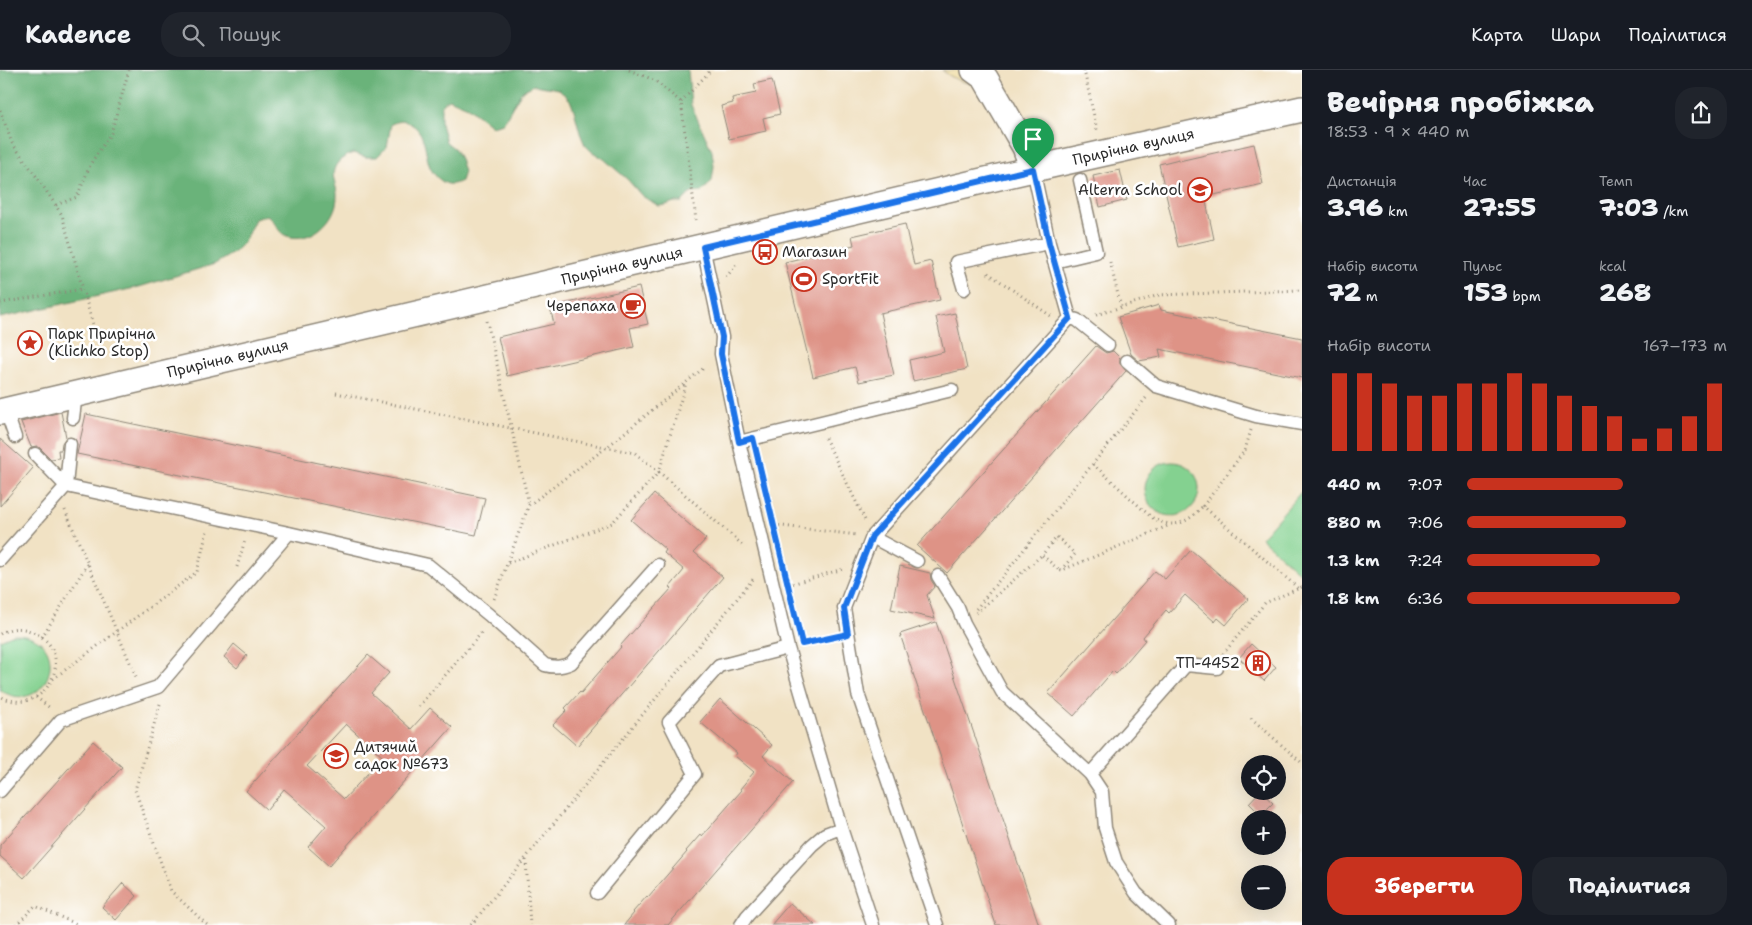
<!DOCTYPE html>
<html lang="uk">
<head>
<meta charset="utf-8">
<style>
  body { margin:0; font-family:"Shantell Sans",sans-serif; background:#20242c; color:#f1f3f6; height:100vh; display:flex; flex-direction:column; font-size:19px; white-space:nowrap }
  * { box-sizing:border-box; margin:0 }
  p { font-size:16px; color:#9ea1a6 }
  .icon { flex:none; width:28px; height:28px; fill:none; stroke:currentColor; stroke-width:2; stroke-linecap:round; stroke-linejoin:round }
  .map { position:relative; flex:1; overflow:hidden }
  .details { display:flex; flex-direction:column; background:#171b24; width:450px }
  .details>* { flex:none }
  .controls { position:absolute; left:1241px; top:685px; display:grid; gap:10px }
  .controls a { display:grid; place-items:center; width:45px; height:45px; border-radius:50%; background:#171b24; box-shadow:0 5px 20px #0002; font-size:25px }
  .pin { position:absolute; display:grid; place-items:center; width:42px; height:42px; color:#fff; margin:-51px -21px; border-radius:50% 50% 50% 0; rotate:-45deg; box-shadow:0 0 5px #0007 }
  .pin .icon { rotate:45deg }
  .round { display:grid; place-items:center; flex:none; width:52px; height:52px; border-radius:20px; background:#20242c }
  .overview { display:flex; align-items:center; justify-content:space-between; height:85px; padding:0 25px }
  h1 { font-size:28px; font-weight:800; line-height:38px }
  .metrics { display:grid; grid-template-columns:repeat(3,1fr); gap:8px; height:85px; padding:5px 25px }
  .metrics div { display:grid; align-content:center }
  .metrics b { font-size:25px; font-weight:800 }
  .metrics small { font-size:14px; font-weight:400 }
  .metrics p { font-size:14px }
  .chart { height:140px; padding:10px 25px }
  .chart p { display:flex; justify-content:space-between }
  .chart svg { width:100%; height:90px; margin-top:5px; stroke:#c8321e; stroke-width:6 }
  .primary-button { display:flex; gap:10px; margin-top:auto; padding:10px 25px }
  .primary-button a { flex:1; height:58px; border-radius:20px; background:#c8321e; color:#fff; font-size:20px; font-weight:800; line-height:58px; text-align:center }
  .primary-button a+a { background:#20242c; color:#f1f3f6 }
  ul { padding:0 25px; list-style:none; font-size:16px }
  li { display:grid; grid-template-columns:80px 60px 1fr; align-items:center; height:38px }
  li i { height:12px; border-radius:6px; background:#c8321e }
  header { display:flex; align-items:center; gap:30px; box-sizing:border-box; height:70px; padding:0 25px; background:#171b24; border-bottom:1px solid #363941 }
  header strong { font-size:24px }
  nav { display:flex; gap:28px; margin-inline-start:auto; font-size:18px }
  .search { width:350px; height:45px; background:#20242c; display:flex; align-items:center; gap:12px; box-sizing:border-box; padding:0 18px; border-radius:20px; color:#9ea1a6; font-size:19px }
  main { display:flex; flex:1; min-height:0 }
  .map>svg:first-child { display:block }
  .green { fill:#84d190; stroke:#587e5e }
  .forest { fill:#6bb37a; stroke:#4b6f52 }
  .sand { fill:#eeda9e; stroke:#8c8264 }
  .building { fill:#de9386; fill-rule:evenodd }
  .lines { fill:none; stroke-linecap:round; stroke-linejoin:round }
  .service-casing { stroke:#8e8678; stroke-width:15 }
  .minor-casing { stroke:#8e8678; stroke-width:28 }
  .path { stroke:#8e8678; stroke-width:3; stroke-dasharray:1 4; stroke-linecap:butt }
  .service { stroke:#fff; stroke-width:12 }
  .minor { stroke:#fff; stroke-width:25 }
  .route-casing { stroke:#fff; stroke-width:10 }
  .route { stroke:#1a73e8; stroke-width:6 }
  .labels { text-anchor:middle; stroke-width:5; stroke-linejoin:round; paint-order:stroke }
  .street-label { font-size:15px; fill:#2b2b2b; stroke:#fff }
  .poi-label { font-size:15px; fill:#2b2b2b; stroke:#fff; text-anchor:start }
</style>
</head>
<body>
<header>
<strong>Kadence</strong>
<div class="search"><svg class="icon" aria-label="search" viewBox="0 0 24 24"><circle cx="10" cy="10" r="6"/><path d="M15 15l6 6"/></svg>Пошук</div>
<nav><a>Карта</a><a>Шари</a><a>Поділитися</a></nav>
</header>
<main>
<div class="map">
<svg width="1302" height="855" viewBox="0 0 1302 855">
  <rect width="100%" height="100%" fill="#fff"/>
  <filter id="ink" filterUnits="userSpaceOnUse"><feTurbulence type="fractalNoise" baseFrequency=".02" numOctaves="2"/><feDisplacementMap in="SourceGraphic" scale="10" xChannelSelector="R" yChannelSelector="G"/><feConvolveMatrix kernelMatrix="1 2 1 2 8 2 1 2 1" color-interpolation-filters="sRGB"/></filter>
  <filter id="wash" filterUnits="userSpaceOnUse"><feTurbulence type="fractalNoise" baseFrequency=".0096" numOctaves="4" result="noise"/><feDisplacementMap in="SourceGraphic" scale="20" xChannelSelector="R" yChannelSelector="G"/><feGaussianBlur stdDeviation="1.12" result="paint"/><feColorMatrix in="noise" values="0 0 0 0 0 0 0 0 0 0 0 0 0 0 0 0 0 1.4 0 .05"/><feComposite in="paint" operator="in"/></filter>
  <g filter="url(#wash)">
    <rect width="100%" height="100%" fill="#f1e2c4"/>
    <path class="green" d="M1145 419a27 27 0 1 1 54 0a27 27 0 1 1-54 0Z
      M1302,421V505L1261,468Z
      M14,564C77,565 48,651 0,620V570Z"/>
    <path class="forest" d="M0,0H688L691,35L712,81L714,96L712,111L702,122C691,121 689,124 682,132H674L666,135L659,136L642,126L628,110L604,89L591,81L585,75L580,63L574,40L570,30L559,19L534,15L522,21L503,53L492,56L468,37L449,29L441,35V54L446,72L455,79L460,89L464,102L461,111C455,114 450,116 443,112C421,98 431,77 418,60C414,55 408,52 402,50L391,54L387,77L377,87H366L353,83C346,86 339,89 335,97C330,107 338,117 337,126C337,150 311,174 287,166C277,163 276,151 267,145L255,149L244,172L233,183L215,194L139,217L0,248Z"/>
    <path class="sand" d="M942,0H987L979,13C965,15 953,9 942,0Z"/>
    <g id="blocks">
      <path class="building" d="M772,10L780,44L763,48L766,61L729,69L721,36L733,33L732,28L756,23L754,14Z
        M1254,74L1263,114L1205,127L1214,169L1178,177L1159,94L1179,89V91Z
        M1120,100L1127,130L1100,137L1093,106Z
        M905,154L914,195L931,191L940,230L880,243L894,305L859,312L855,297L813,307L785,192L854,175L852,166Z
        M639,217L648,254L630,258L634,277L507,306L498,267L554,254L550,237Z
        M1159,235L1161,240L1302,268V308L1159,279L1161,287L1139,291L1131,284L1118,247Z
        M955,243L967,299L913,311L909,290L944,282L936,247Z
        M1096,276L1106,283L1113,281L1120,288V294L1126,301L947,503L917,476Z
        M61,342L66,367L62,373L61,380H58L59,388L51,389L40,378L37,376L31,377L21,352Z
        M86,344L485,428L476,465L77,384Z
        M0,369L33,398L0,436Z
        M654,424L706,469L694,482L723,507L577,676L553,655L567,640L565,638L580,622L581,623L621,577L620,576L672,518L670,517L684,500L664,483L666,480L631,450Z
        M1191,480L1248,529L1226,555L1218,548L1215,552L1185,525L1169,543L1166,540L1143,567L1145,570L1116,604L1113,601L1074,646L1048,623L1155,501L1165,509Z
        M900,496L930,503L931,510L935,516L927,525L935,549L891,539Z
        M936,552L1039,855H996L900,564Z
        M234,574L247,585L237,598L224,587Z
        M1251,574L1276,597L1264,611L1239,588Z
        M368,585L389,603L371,623L411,659L430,638L452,657L329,796L308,777L326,756L284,719L267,740L246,721ZM346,654L383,687L344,729L307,696Z
        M720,629L772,675L763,686L793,712L668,855H624L634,843L633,842L647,826L648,827L687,782L686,781L700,765L702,766L742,720L740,719L754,702L735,686L737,683L700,652Z
        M93,671L122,697L24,808L0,786V775Z
        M1260,721L1273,733L1261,745L1249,733Z
        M123,813L137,826L116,850L102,837Z
        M790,833L815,855H771Z"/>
    </g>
  </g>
  <g filter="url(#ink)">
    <use href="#blocks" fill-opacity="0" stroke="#8e8678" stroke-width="1"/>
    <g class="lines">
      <defs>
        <path id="service" d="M1033,99L1049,173L1070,248
          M703,177L722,267L721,284L739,372L788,578L841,758L873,855
          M1054,192L1096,182L1080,110
          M964,219L956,192L1049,173
          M1070,248L1077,250L1108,275
          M1127,291L1156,316L1256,346L1302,354
          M6,341L15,367
          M73,348L76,324
          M739,372L952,320
          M35,384L66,416L289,463L428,495L489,545L545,595C555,598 562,597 571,593L658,495
          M872,467L917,491
          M0,490L66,416L70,374
          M938,506L958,538L964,553L1002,622L1090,704L1102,722L1105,758L1116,792L1136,823L1169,855
          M1090,704L1186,595L1217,598
          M0,721L61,650L158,617L289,463
          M597,823L695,704L669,652L719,596L788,578
          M741,855L747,846L812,775L825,764L841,758
          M937,855L858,624L844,538L872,467L1070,248"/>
        <g id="minor">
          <path d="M974,0L985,8L1025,77L1033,99"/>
          <path id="s1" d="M0,342L1033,99L1302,39"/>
        </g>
      </defs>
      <use href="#service" class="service-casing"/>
      <use href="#minor" class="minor-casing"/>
      <path class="path" d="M629,0L654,10L681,32L696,150
        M1084,0L1097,60
        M681,32L711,0
        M0,40L12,73L39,110L62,145L102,287
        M56,135L77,127L91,93L111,63L129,0
        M1110,192L1121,237
        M988,203L1051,246
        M726,207L738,193
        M0,233L83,219
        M1096,245L1159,225L1302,220
        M487,251L529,435
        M336,323L635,383L659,402L745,477
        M1251,360L1245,380L1203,436L1298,518
        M825,368L865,450
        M1093,394L1151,447C1174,460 1186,454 1203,436
        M65,440L137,609
        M774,455L857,465
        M1057,467L1075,484L1060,501L1042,485Z
        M508,493L612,453L659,402L686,313
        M237,497L245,470
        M1060,501L1170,455
        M788,515L843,499
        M494,529L529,435L607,377L705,297
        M976,539L1146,328
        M976,543L1042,485
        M0,564C10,557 22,557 33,562C80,582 45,651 0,626
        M42,567L88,493
        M803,574L834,567
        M1223,584L1265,533L1302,517
        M53,609L197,502L207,461
        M36,627L50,638
        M160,634L135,720L171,821L207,855
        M419,636L483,561
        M1251,648L1302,693
        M526,790L530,855
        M16,855L35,836L79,855
        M471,855L754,508"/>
      <use href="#service" class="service"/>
      <use href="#minor" class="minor"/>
    </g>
  </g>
  <g class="lines" filter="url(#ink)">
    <defs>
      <path id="route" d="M1033,99L1049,173L1070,248L872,466L844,538L848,564L802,574L753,368L739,372L721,284L722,267L703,177Z"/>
    </defs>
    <use href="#route" class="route-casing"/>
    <use href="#route" class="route"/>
  </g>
  <defs>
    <symbol id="school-ring" viewBox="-11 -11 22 22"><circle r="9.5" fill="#fff" stroke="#c8321e" stroke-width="1.5"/><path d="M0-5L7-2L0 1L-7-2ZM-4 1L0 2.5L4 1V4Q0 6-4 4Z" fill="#c8321e"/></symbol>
    <symbol id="bus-ring" viewBox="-11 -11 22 22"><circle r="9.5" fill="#fff" stroke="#c8321e" stroke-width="1.5"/><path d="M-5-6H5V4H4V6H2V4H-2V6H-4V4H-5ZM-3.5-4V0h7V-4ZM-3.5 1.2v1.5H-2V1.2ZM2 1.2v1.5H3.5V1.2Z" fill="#c8321e"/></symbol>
    <symbol id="stadium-ring" viewBox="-11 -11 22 22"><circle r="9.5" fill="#fff" stroke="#c8321e" stroke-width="1.5"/><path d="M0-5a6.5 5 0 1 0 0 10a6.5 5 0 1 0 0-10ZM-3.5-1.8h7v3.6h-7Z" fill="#c8321e"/></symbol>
    <symbol id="cafe-ring" viewBox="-11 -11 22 22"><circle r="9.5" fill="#fff" stroke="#c8321e" stroke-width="1.5"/><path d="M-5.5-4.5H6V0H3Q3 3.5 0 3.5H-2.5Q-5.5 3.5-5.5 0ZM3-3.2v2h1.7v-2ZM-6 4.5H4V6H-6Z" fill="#c8321e"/></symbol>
    <symbol id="sight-ring" viewBox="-11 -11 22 22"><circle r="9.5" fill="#fff" stroke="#c8321e" stroke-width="1.5"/><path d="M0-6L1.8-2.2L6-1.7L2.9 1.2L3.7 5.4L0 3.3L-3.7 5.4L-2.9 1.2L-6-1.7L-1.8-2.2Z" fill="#c8321e"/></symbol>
    <symbol id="building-ring" viewBox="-11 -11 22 22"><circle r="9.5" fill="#fff" stroke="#c8321e" stroke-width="1.5"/><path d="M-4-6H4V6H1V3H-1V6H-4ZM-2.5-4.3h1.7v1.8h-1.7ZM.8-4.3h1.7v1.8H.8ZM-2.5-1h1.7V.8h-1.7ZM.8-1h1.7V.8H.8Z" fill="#c8321e"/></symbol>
  </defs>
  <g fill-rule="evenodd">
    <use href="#school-ring" x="1186" y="106" width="28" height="28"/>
    <use href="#bus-ring" x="751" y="168" width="28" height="28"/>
    <use href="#stadium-ring" x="790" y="195" width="28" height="28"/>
    <use href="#cafe-ring" x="619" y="222" width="28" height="28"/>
    <use href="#sight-ring" x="16" y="259" width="28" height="28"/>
    <use href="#building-ring" x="1244" y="579" width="28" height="28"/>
    <use href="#school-ring" x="322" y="672" width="28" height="28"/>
  </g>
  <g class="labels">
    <g class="street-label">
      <text dy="5" stroke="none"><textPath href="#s1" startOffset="1164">Прирічна вулиця</textPath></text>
      <text dy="5" stroke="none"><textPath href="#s1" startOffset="639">Прирічна вулиця</textPath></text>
      <text dy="5" stroke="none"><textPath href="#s1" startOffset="234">Прирічна вулиця</textPath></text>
    </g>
    <g class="poi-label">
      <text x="1182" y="125" text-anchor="end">Alterra School</text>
      <text x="782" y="187">Магазин</text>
      <text x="822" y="214">SportFit</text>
      <text x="616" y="241" text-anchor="end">Черепаха</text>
      <text x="48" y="269">Парк Прирічна<tspan x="48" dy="17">(Klichko Stop)</tspan></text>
      <text x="1240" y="598" text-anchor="end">ТП-4452</text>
      <text x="354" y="682">Дитячий<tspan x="354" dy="17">садок №673</tspan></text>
    </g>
  </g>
</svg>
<div class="controls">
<a><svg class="icon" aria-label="locate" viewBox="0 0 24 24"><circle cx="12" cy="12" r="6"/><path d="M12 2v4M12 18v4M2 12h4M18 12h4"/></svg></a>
<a>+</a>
<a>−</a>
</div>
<div class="pin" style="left:1033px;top:99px;background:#1e9e55"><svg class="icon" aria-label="arrive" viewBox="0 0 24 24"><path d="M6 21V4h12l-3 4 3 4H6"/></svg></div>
</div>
<section class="details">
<div class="overview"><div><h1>Вечірня пробіжка</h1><p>18:53 · 9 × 440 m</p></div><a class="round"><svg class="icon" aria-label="share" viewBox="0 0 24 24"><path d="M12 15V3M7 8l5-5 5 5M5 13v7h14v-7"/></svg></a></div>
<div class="metrics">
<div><p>Дистанція</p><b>3.96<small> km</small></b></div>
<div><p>Час</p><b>27:55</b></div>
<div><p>Темп</p><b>7:03<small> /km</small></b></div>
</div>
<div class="metrics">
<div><p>Набір висоти</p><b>72<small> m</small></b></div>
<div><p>Пульс</p><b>153<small> bpm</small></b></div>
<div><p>kcal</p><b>268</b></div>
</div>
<div class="chart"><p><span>Набір висоти</span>167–173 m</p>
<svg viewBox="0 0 160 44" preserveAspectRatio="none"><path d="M5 44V6M15 44V6M25 44V11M35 44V17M45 44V17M55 44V11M65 44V11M75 44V6M85 44V11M95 44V17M105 44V22M115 44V27M125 44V38M135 44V33M145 44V27M155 44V11"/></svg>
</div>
<ul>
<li><b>440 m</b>7:07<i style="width:60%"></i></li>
<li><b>880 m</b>7:06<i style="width:61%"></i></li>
<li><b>1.3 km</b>7:24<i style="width:51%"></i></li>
<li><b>1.8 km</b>6:36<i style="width:82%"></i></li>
</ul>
<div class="primary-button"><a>Зберегти</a><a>Поділитися</a></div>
</section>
</main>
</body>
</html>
